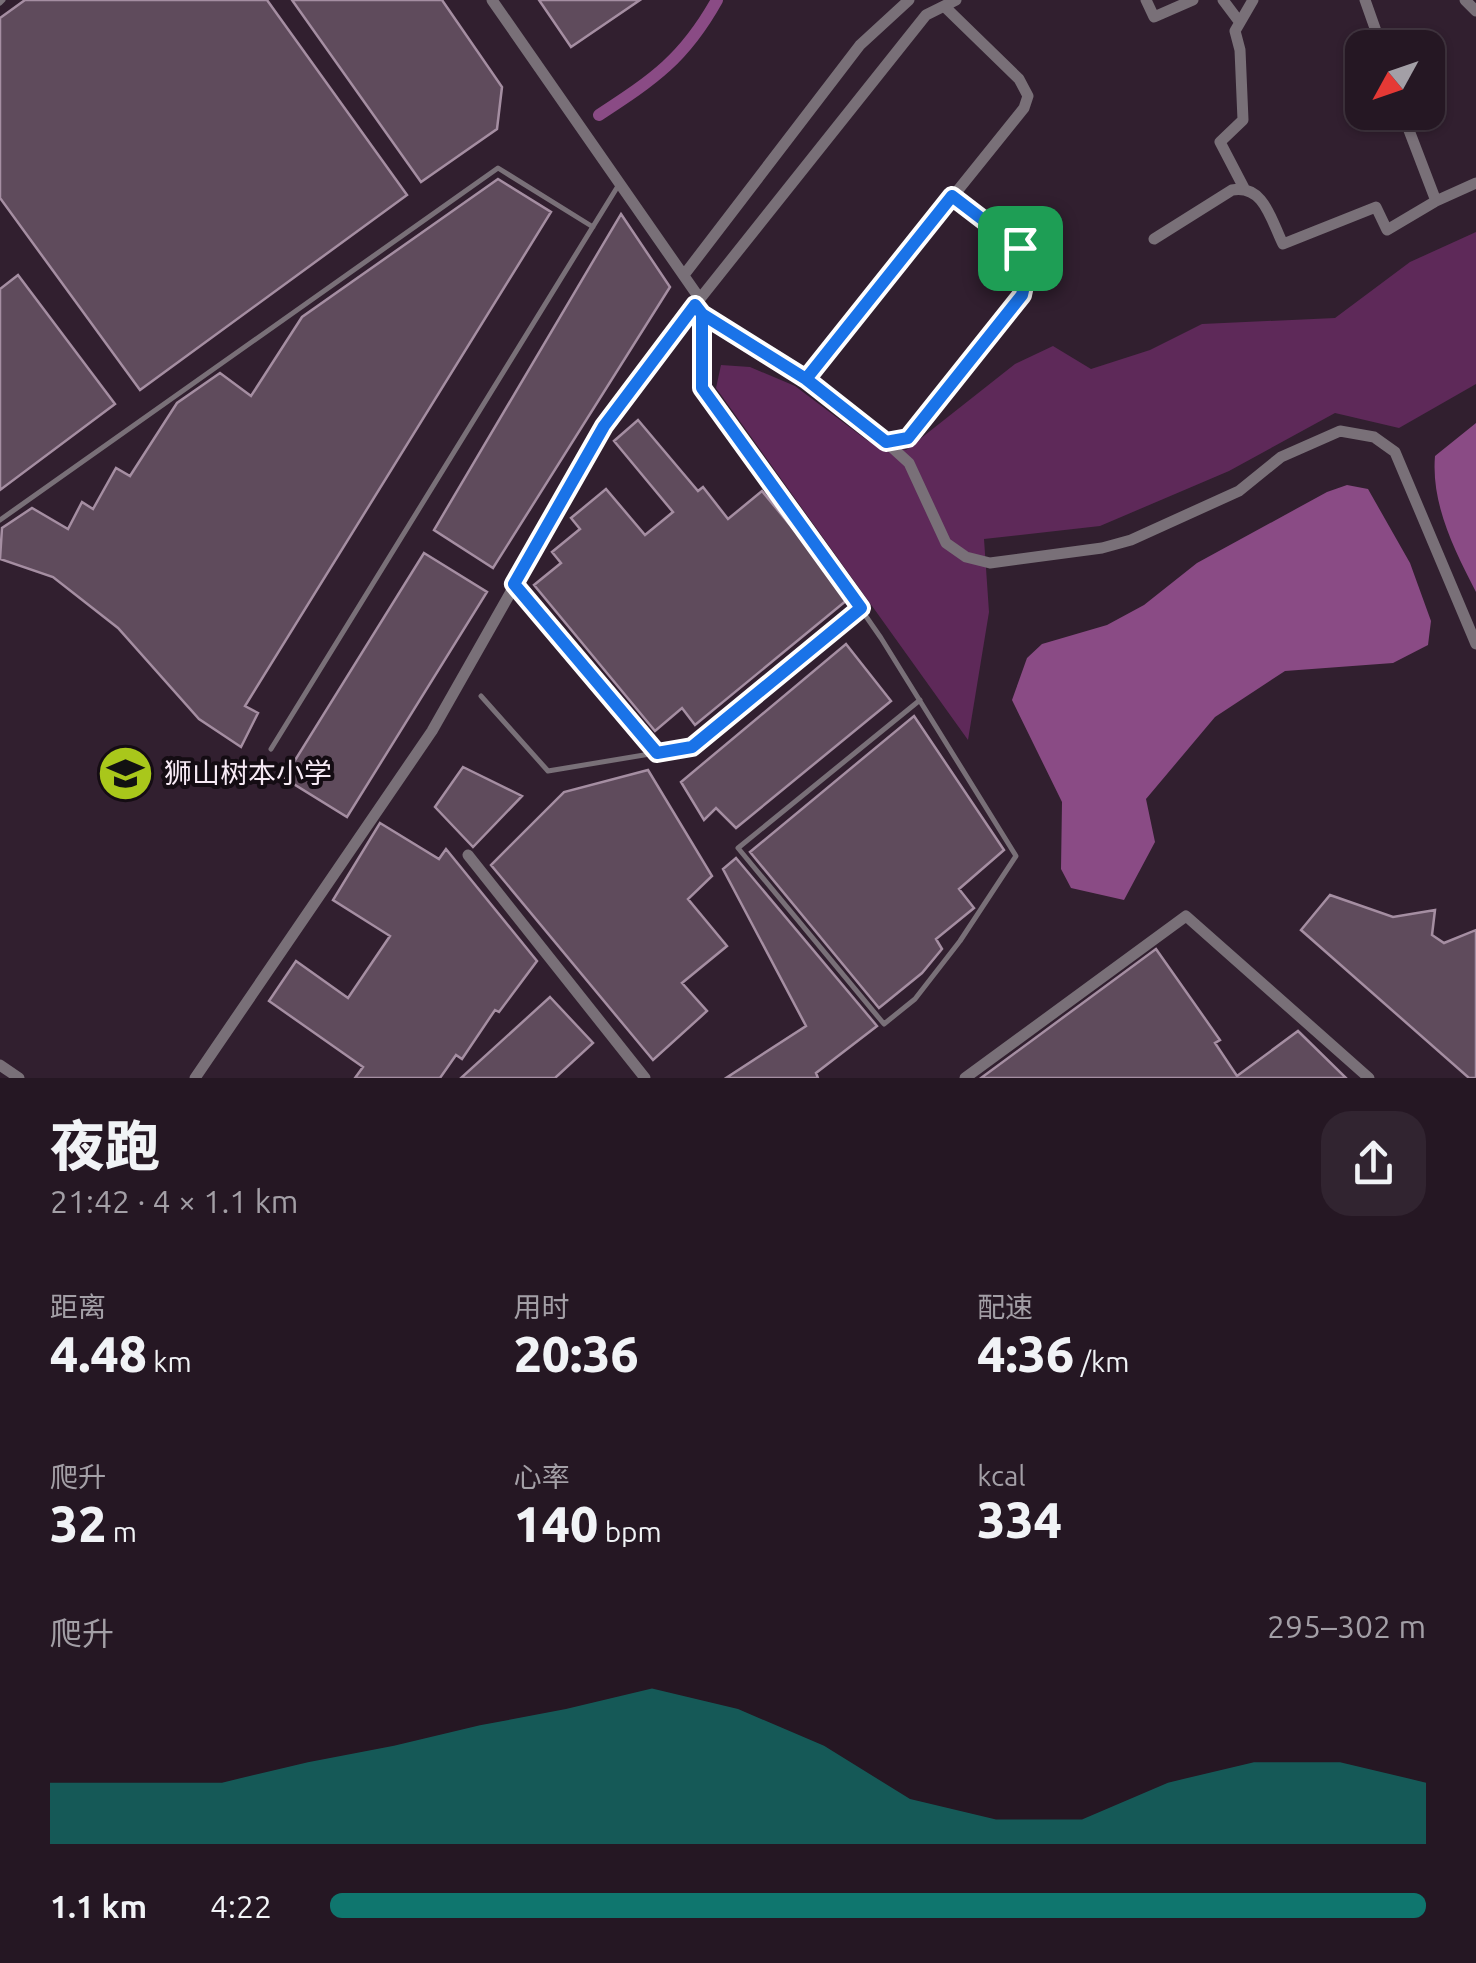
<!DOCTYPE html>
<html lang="zh">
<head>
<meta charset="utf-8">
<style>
  body { margin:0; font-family:Ubuntu,"Noto Sans SC",sans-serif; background:#312430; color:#f1f3f6; height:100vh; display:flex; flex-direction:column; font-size:38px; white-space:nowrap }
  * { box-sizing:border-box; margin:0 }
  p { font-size:32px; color:#a39fa6 }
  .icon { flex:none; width:55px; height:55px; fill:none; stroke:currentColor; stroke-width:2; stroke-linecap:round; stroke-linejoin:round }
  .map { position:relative; height:1078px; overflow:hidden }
  .details { display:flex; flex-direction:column; background:#251723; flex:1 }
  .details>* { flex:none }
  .needle { width:65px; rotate:230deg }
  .tools { position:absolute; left:1345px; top:30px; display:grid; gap:20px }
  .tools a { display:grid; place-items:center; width:100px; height:100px; border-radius:20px; background:#251723; box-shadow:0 2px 8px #0004,0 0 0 2px #423641; font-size:50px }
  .pin { position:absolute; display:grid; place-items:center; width:85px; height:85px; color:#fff; margin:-42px; border-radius:20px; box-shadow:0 5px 15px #0006 }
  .round { display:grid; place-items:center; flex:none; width:105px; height:105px; border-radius:30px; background:#312430 }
  .overview { display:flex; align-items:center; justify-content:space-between; height:170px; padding:0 50px }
  h1 { font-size:55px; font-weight:800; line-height:75px }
  .stats { display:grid; grid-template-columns:repeat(3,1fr); gap:15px; height:170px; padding:10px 50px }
  .stats div { display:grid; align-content:center }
  .stats b { font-size:50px; font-weight:800 }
  .stats small { font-size:28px; font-weight:400 }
  .stats p { font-size:28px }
  .chart { height:280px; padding:20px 50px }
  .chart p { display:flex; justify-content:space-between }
  .chart svg { width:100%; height:180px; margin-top:10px; fill:#0f766e; opacity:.7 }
  ul { padding:0 50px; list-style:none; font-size:32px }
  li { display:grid; grid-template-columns:160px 120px 1fr; align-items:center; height:75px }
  li i { height:25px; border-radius:12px; background:#0f766e }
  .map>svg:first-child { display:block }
  .green { fill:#5e2959 }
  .water { fill:#8a4b85 }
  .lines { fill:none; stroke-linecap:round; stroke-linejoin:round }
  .canal { stroke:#8a4b85; stroke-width:12 }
  .building { fill:#5f4b5c; stroke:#a58ea2; stroke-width:2.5 }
  .service { stroke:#797078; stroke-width:5 }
  .minor { stroke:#797078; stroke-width:11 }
  .route-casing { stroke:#fff; stroke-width:20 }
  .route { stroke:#1a73e8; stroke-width:12 }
  .labels { text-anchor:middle; stroke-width:8; stroke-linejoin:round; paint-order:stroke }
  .poi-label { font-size:28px; fill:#f7eaf5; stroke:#140c13; text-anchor:start }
</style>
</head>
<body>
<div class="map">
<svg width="1476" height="1078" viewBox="0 0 1476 1078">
  <rect width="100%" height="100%" fill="#311f2f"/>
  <path class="green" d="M1476,232V384L1399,428L1335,413L1229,471L1100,526L984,539L989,612L968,740L716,388L721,365L750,367L795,386L868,441L906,450L1015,364L1053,346L1091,369L1150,350L1202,324L1335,318L1410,262Z"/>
  <path class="water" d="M1476,423V592C1454,549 1431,504 1435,456Z
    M1347,485L1368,489L1410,563L1431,621L1428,645L1393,663L1285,671L1215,717L1146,799L1155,842L1124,900L1071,888L1061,869L1062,802L1012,700L1027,658L1042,644L1107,625L1144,605L1197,563L1327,492Z"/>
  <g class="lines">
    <path class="canal" d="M599,115C654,79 684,59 717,0"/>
  </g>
  <path class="building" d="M25,0H267L407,195L140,390L0,198V18Z
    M292,0H442L502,87L497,129L421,182Z
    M539,0H640L571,47Z
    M498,179L551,212L245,706L258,713L241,747L199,719L118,628L53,577L0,559L2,528L32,508L68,529L82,502L93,509L116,468L130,476L177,403L220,373L251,396L302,317Z
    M621,214L670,287L493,568L434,530Z
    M18,275L115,404L0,490V289Z
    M638,420L698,491L703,487L728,519L762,491L818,559L847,600L695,725L682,708L655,731L534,585L561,563L552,552L580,529L571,518L606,489L645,535L673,512L614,441Z
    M424,553L487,592L347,817L284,778Z
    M846,644L891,701L736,828L716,808L704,820L681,782Z
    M914,716L1004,850L959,889L974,908L936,939L942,949L922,973L879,1008L750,852Z
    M463,767L522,796L473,847L435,807Z
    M648,770L712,876L688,899L727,946L682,983L707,1011L653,1060L491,865L564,792Z
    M380,823L439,859L446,849L537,961L499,1012L495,1010L462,1059L456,1055L440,1078H355L363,1067L269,1001L296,961L348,998L390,936L333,900Z
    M736,858L877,1026L816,1073L818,1078H726L806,1026L723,869Z
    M1330,895L1393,917L1435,910L1432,935L1444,943L1476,930V1078H1469L1301,930Z
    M1156,949L1220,1040L1215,1043L1237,1076L1298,1031L1346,1078H981Z
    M550,997L593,1043L555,1078H461Z"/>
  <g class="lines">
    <path class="service" d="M0,3L3,0
      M702,317L701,388L797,517L881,638L1016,856L960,941L915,999L884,1024L738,848L920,700
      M0,520L498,168L593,227
      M518,587L657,753
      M481,696L548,771L692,747L861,609
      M271,749L618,186"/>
    <path class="minor" d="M492,0L700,299
      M1146,0L1154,17L1193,0
      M1223,0L1238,20
      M1365,0L1382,48
      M1465,0L1476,11
      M1402,112L1436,201
      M1244,188L1220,142L1243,120L1240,50L1235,31L1253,0
      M1154,239L1232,190C1264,184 1271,220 1283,244L1376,207L1387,230L1436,201L1476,183
      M684,275L860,45L909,0
      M695,305L702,314L806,379L886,442L909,463L946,543L966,557L990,563L1102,548L1131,540L1239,491L1281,457L1340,431L1374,437L1395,452L1476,644
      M806,379L1024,108L1028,96L1019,79L944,6
      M886,442L908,438L1022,295C1026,277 1030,265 1020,248L952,196
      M468,855L645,1078
      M0,1065L19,1078
      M195,1078L432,731L605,426L695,305L926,15L956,0
      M965,1078L1186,916L1369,1078"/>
  </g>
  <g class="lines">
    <defs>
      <path id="route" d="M1020,248L952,196L806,379L702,314L695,305L604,426L514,584L657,753L692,747L861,608L702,388V314L806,379L886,442L908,438L1022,295C1026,277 1030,265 1020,248"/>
    </defs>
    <use href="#route" class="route-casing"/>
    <use href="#route" class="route"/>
  </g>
  <defs>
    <symbol id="school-disc" viewBox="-11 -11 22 22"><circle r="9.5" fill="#a9c71b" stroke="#140c13"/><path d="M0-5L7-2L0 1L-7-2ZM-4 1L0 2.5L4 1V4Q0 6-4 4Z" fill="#111"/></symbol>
  </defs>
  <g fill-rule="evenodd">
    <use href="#school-disc" x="94" y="742" width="63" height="63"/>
  </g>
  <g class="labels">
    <g class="poi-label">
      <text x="164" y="783">狮山树本小学</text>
    </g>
  </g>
</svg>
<div class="tools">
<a><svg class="needle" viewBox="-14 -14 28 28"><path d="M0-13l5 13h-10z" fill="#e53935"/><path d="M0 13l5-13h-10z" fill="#a39fa6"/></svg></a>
</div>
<div class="pin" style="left:1020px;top:248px;background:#1e9e55"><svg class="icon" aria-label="arrive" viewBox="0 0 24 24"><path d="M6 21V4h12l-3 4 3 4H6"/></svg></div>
</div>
<section class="details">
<div class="overview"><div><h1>夜跑</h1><p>21:42 · 4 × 1.1 km</p></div><a class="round"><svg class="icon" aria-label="share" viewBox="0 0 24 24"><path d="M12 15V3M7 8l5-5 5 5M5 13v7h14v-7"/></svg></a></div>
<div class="stats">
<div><p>距离</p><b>4.48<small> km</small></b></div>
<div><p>用时</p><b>20:36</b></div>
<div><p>配速</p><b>4:36<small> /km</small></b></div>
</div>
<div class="stats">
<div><p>爬升</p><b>32<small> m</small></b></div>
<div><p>心率</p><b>140<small> bpm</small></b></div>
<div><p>kcal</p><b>334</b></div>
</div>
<div class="chart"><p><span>爬升</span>295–302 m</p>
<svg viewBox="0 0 160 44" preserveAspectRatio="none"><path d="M0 44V29L10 29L20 29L30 24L40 20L50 15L60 11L70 6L80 11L90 20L100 33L110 38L120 38L130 29L140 24L150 24L160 29V44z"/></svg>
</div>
<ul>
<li><b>1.1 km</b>4:22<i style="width:100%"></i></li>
</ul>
</section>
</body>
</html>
